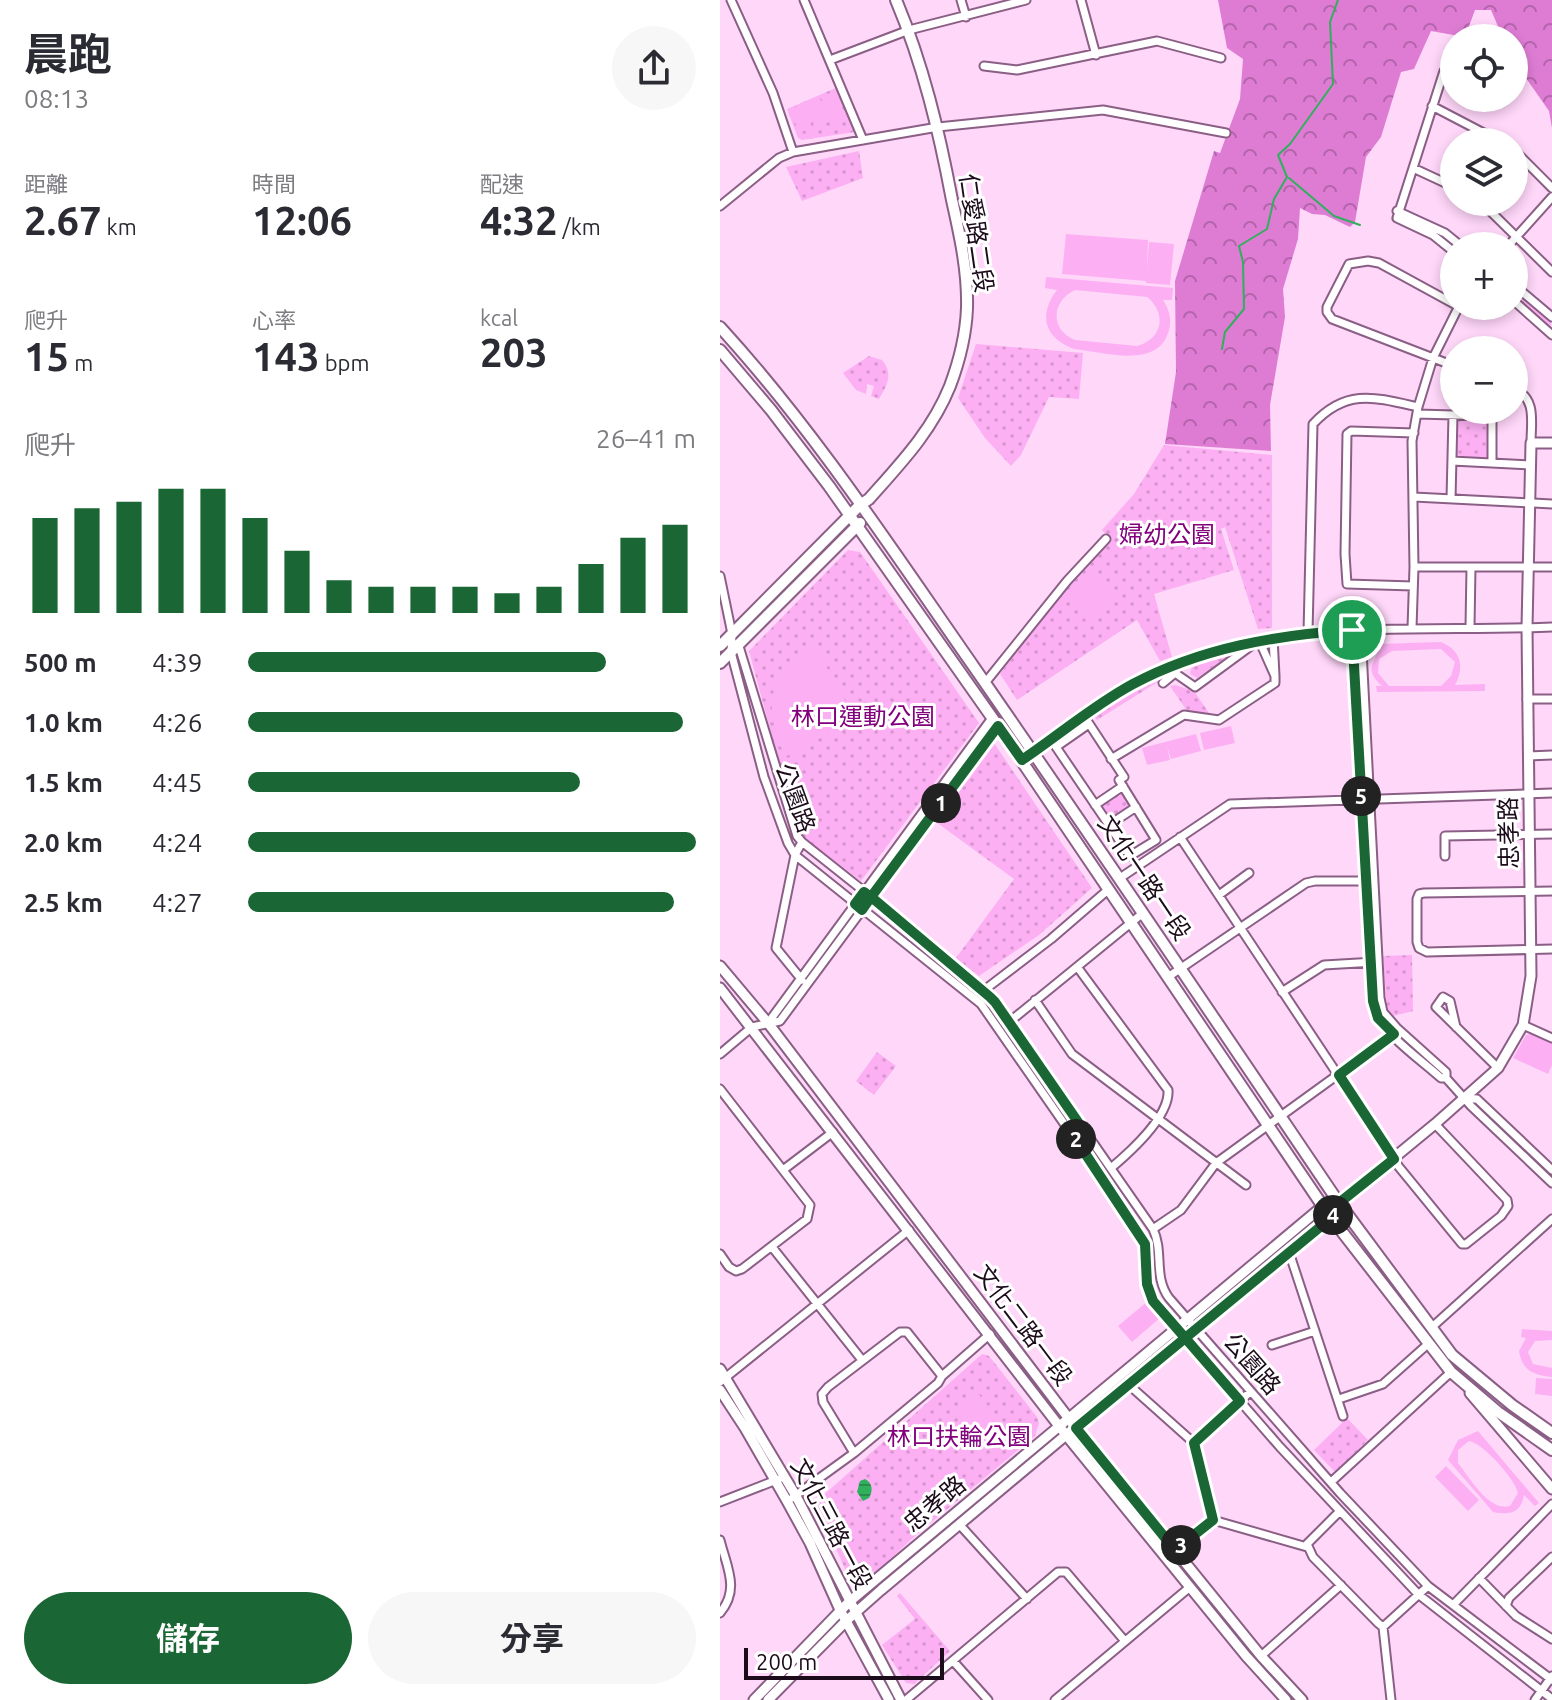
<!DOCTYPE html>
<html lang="zh-TW">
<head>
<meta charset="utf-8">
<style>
  body { margin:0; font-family:Ubuntu,"Noto Sans TC",sans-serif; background:#f7f7f7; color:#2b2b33; height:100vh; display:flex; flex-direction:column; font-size:30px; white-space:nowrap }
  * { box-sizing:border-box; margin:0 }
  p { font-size:26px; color:#7c7c81 }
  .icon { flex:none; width:44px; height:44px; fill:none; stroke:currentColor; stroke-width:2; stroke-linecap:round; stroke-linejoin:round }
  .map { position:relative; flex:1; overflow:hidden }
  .drawer { display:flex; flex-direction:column; background:#fff; width:720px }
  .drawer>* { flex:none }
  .fabs { position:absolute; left:720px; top:24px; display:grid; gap:16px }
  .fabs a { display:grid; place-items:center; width:88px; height:88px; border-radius:50%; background:#fff; box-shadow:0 4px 12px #0003; font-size:40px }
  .scale { position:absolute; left:24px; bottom:20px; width:200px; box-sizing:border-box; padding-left:8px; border:4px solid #1c0b1a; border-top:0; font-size:22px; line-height:28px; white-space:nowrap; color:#1c0b1a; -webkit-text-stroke:6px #fff; paint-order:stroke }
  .pin { position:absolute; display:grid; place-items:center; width:68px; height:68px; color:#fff; margin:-34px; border:4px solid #fff; border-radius:50%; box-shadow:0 2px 8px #0007 }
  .km { position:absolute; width:40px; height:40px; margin:-20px; border-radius:50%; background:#222; color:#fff; font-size:22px; line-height:40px; text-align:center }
  .round { display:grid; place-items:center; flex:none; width:84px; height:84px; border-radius:42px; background:#f7f7f7 }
  .head { display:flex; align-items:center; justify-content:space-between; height:136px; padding:0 24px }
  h1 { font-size:44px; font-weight:700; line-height:60px }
  .figures { display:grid; grid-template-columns:repeat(3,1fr); gap:12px; height:136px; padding:8px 24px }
  .figures div { display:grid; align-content:center }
  .figures b { font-size:40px; font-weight:700 }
  .figures small { font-size:22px; font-weight:400 }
  .figures p { font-size:22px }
  .chart { height:224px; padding:16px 24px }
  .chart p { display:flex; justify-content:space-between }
  .chart svg { width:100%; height:144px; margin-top:8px; stroke:#1a6634; stroke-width:6 }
  .primary-button { display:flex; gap:16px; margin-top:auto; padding:16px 24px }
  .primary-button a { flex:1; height:92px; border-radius:48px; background:#1a6634; color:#fff; font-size:32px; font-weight:700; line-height:92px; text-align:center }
  .primary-button a+a { background:#f7f7f7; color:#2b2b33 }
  ul { padding:0 24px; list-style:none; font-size:26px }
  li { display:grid; grid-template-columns:128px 96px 1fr; align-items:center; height:60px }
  li i { height:20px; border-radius:10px; background:#1a6634 }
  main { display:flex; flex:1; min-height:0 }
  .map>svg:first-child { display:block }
  .grass { fill:url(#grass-dots) }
  .forest { fill:url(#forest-crowns) }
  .pitch { fill:#fcb0f3; fill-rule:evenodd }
  .water { fill:url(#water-rules) }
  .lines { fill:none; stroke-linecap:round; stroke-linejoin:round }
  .stream { stroke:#30af5d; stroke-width:2 }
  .minor-casing { stroke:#8b5f85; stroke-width:11 }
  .tertiary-casing { stroke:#8b5f85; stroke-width:13 }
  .secondary-casing { stroke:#8b5f85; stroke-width:14 }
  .minor { stroke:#fff; stroke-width:7 }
  .tertiary { stroke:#fff; stroke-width:9 }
  .secondary { stroke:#fff; stroke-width:10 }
  .route-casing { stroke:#fff; stroke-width:16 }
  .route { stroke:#1a6634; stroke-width:10 }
  .labels { text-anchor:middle; stroke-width:6; stroke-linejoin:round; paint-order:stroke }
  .street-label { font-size:24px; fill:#1c0b1a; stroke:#fff }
  .park-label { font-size:24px; fill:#82007c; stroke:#fff }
</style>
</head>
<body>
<main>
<section class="drawer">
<div class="head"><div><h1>晨跑</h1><p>08:13</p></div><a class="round"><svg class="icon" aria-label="share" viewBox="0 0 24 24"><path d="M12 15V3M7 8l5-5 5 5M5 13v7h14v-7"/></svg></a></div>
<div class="figures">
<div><p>距離</p><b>2.67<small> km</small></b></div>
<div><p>時間</p><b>12:06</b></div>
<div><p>配速</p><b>4:32<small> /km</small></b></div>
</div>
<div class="figures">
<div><p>爬升</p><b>15<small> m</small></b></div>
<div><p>心率</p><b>143<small> bpm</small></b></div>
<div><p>kcal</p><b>203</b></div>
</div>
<div class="chart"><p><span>爬升</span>26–41 m</p>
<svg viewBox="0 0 160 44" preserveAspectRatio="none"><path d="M5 44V15M15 44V12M25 44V10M35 44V6M45 44V6M55 44V15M65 44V25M75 44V34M85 44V36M95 44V36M105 44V36M115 44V38M125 44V36M135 44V29M145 44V21M155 44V17"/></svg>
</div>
<ul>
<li><b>500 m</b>4:39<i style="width:80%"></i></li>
<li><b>1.0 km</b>4:26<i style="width:97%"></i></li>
<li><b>1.5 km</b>4:45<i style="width:74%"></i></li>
<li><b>2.0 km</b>4:24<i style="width:100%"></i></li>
<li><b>2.5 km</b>4:27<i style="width:95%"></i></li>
</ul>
<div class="primary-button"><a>儲存</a><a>分享</a></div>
</section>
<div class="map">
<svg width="832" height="1700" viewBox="0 0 832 1700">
  <defs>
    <pattern id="grass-dots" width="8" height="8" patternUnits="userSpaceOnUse" patternTransform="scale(2)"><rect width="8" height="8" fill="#fcb0f3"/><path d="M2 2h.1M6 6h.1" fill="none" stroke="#d796d0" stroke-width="1.8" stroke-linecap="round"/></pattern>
    <pattern id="forest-crowns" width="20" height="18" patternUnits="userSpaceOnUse" patternTransform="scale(2)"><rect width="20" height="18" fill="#de7cd4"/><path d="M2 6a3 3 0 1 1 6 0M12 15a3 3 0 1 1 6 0" fill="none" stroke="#b364ab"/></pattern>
    <pattern id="water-rules" width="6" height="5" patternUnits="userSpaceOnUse" patternTransform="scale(2)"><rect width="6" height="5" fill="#30af5d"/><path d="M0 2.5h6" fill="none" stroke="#288d4c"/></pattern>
  </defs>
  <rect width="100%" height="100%" fill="#ffd7f9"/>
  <path class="grass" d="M118,87L135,132L82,140L78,138L67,109Z
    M139,151L143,178L82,201L66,167Z
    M794,289L831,322V325L826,326L794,299Z
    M256,344L363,353L359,399L329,397L301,455L291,466L265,438L238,398Z
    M149,356L162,360C174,374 167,385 159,399L151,396L154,386L147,384L146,394L136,390L123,373Z
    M736,419L770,420L769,458L736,457Z
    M444,445L552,455V628L538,629L505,527L501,529L514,570L434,594L452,657L440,661L417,620L297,700L280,674L346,588L390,539L382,530L414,494Z
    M128,550L140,552L259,723L141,881L84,838L62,774L29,651Z
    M515,653L477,678L470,674L472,666Z
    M439,678L441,680L377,720L373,715L416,688Z
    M455,685L474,691L489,713L488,716L467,711L450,686Z
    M274,743L372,888L319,935L259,976L236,958L294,879L216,822Z
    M402,790L412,805L391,819L381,804Z
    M692,955L693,1011L673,1016L667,1010L663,956Z
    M157,1052L176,1066L154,1095L136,1081Z
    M262,1354L269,1356L317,1417L319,1423L315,1436L196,1535L149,1579L141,1584H135L126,1571L98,1508V1500Z
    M627,1418L648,1440L615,1472L594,1450Z
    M180,1593L230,1651L194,1684L186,1683L162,1645L195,1619L177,1596Z"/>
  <path class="forest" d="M498,0H832V128L829,111L794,61V38H783L771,10H755L745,37L711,31L694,69L681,72L661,137L646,157L635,222L630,227L605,215L592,214L580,208L578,239L563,289L565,317L550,405L551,451L445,444L456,372L455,281L494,151L500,153L520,99L523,59L507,48Z"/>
  <path class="pitch" d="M116,93L125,117L111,122L102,98Z
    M100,98L109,122L95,128L86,103Z
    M84,104L92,128L79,133L70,109Z
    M346,234L428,240L427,269L429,242L454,244L450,285L426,283V281L342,274Z
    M326,277L453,288L452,300H443C449,309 452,319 449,330C439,370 384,352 354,349C324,338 318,315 337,290L325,288ZM355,290L427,297C447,313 443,339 417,346L355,340C330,330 331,301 355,290Z
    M377,574L396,602L367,622L348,595Z
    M721,642C741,650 745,667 735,685L765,684V691L657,692L656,686H662C641,667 658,663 659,644ZM721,649L735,662L731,676L721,686H669L658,673L659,659L672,651Z
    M94,645L136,719L65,757C53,728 43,698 64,671C72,661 85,653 94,645Z
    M511,726L515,743L484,750L480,733Z
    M476,734L481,751L451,759L447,746L450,760L427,765L422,748Z
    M811,1034L832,1043V1065L828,1074L793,1058L806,1035Z
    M428,1301L441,1317L412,1342L398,1326Z
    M802,1329L832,1331V1340L815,1341L808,1352L813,1364L832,1368V1377C814,1375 802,1371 799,1351L806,1338L801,1337Z
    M816,1378L832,1379V1396L815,1394Z
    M257,1392L281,1423L258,1441L234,1409Z
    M758,1431L819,1503L815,1506L804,1495C801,1514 788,1515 773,1512L728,1460L738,1440ZM749,1441C763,1443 795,1479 798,1493L790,1506C769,1512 750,1478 738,1463V1450Z
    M726,1466L759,1500L748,1511L715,1477Z"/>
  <path class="water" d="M145,1479C153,1483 153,1491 149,1498L143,1501L137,1492L140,1481Z"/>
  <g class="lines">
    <path class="stream" d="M569,178L614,216L640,225
      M502,349L505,332L524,309L523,262L519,246L547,229L554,199L567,177L558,155L570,144L613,84L610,22L618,0"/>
    <defs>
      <path id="minor" d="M11,0L53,93L73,152
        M84,0L143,140
        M241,0L246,17
        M361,0L376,55
        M734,58L724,71L693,168L734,187
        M110,60L189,30L306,0
        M264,66L297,70L437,41L501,58
        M712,106L781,142
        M794,150L832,188
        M693,168L677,218L713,235L734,252
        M761,202L832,272
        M0,206L59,158L73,152L218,127L383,110L506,133
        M677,211L725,233L741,246
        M788,246L832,197
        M794,285L832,317
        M794,301L832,335
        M734,304L659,263L648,261L629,264L607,307V312L612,319L734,366
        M794,389C817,398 811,422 811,443
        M697,414L772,416V463
        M732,461L810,465
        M694,497L832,504
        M731,499L733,415
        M694,567H832
        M0,576L12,634L11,652L44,777L68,843L75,855L261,1004L418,1230L425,1244L427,1284L433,1301L560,1447L698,1594L832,1699
        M693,586L627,584L625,554L627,434L631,431L694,433
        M750,627L751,567
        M692,628L694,567L692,441L698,407L713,358L739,306
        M632,630L654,1009C665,1036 699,1058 721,1078H726
        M641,631L660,998L663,1012L677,1028L726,1072V1078L751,1106L832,1183
        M588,633L593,424C626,388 655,397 698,407
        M18,643L77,836L82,842L150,896L275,1002L433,1229C444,1252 433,1276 449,1298L620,1493L708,1586L832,1680
        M265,683L347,581L386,539
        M443,683L455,673L475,687L539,640L555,676L553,637
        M807,699H832
        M364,716L404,777L399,780L436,840L410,856L336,747L369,724
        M808,756L832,755
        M391,759L464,715L499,720L555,683V676
        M302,760C339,736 373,705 413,684C543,614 690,633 832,627
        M375,805L403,786
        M389,825L416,807
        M460,837L679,1167L742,1244H746L781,1216L788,1206L787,1200L715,1124
        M82,842L75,855L56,948L82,980
        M725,856V836L832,834
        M400,878L510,804L832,793
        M832,891L704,893L699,894L697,899V942L699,948L707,952L832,949
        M499,895L529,873
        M358,968L448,1090C450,1116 410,1152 391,1168
        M448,977L586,883L595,881H649
        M263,991L331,939L389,889
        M562,992L604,965L655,962
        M315,1000L352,1054L526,1185
        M48,1023L272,718
        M288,1023L423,913
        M803,1025L832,1038
        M736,1027L730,1001L723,997L716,1007L778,1068
        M0,1054L32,1027L60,1021L278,726
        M0,1089L90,1205L87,1219L22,1269L16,1271L9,1267L0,1254
        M746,1098L757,1099L832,1170
        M63,1170L113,1132
        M433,1229L461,1210L496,1163L674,1034
        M52,1247L142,1360
        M569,1252L623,1416
        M711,1328L832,1219
        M552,1345L595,1331
        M0,1382L189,1230
        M409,1385L474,1443L493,1520
        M619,1399L663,1384L708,1344
        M474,1443L530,1392
        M134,1453L103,1402L102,1394L108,1387L180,1332H187L222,1376
        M611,1482L731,1372
        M72,1498L134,1453L218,1383L222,1376L270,1334
        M0,1502L59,1479
        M619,1512L587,1544L593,1557L658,1623L663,1627L708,1586
        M239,1524L307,1599
        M0,1540C7,1568 20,1589 0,1613
        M455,1550L493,1520L587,1547
        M759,1578L796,1616L832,1639
        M733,1605L832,1504
        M786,1606L789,1598L832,1557
        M663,1627L671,1700
        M541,1656L621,1585
        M234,1662L268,1700
        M186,1700L338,1572H346L404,1640
        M335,1700L470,1587
        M815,1700L832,1676"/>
      <path id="tertiary" d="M0,966L48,1023L356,1428L541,1656L582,1700
        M0,988L346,1435L526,1656L566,1700
        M0,1369L76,1496L181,1700
        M0,1390L25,1428L67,1501L90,1543L120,1610L169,1700
        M750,1393L832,1489
        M34,1700L129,1602L603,1206L608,1205
        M48,1700L126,1621L161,1590L463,1337L611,1218L619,1203L715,1124L778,1068L803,1025L811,976L807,628L811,443H832"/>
      <path id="secondary" d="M0,327C95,431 173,551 254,667C377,844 498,1024 619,1203L732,1355L792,1405L832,1433
        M0,350L51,410L109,486L278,726L606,1211L731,1372L778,1412L832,1450
        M0,646L140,505L149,499C180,464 212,431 230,386C239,362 246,334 247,308C248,271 240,236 232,200C219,131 203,64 176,0
        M0,663L140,523"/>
    </defs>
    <use href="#minor" class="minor-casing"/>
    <use href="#tertiary" class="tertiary-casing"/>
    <use href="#secondary" class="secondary-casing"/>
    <use href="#minor" class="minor"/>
    <use href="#tertiary" class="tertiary"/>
    <use href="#secondary" class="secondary"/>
  </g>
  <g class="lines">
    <defs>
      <path id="route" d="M632,630C556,635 481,648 413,684C374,705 339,735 302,760L278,726L151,897L142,910L135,904L144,892C148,895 152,898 156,901L270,997L275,1002L358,1122L349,1129L425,1244L427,1284L433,1301L520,1401L474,1443L493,1520L455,1550L356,1428L611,1218L619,1203L674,1159L619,1075L674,1034L658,1018L653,1001L632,630"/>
    </defs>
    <use href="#route" class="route-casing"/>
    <use href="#route" class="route"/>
  </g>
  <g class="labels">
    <g class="street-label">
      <text transform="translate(256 233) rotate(82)" y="8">仁愛路二段</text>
      <text transform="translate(75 798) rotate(70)" y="8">公園路</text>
      <text transform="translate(789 833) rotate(-91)" y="8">忠孝路</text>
      <text transform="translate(424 878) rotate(56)" y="8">文化一路一段</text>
      <text transform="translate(303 1325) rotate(53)" y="8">文化二路一段</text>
      <text transform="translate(532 1364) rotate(49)" y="8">公園路</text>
      <text transform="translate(215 1504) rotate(-40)" y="8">忠孝路</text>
      <text transform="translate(111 1524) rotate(62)" y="8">文化三路一段</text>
    </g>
    <g class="park-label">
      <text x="447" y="543">婦幼公園</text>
      <text x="143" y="725">林口運動公園</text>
      <text x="239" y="1445">林口扶輪公園</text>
    </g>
  </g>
</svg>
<div class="fabs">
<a><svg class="icon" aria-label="locate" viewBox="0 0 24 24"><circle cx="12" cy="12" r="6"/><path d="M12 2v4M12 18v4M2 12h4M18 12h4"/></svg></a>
<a><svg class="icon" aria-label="layers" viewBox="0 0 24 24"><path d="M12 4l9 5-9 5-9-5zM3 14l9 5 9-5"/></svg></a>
<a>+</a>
<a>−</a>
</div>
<div class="scale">200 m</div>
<div class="pin" style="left:632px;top:630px;background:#1e9e55"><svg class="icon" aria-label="arrive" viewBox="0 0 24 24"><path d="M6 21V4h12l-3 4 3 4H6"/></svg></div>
<b class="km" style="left:221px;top:803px">1</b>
<b class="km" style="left:356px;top:1139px">2</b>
<b class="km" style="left:461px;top:1545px">3</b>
<b class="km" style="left:613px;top:1215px">4</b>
<b class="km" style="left:641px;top:796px">5</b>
</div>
</main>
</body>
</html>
